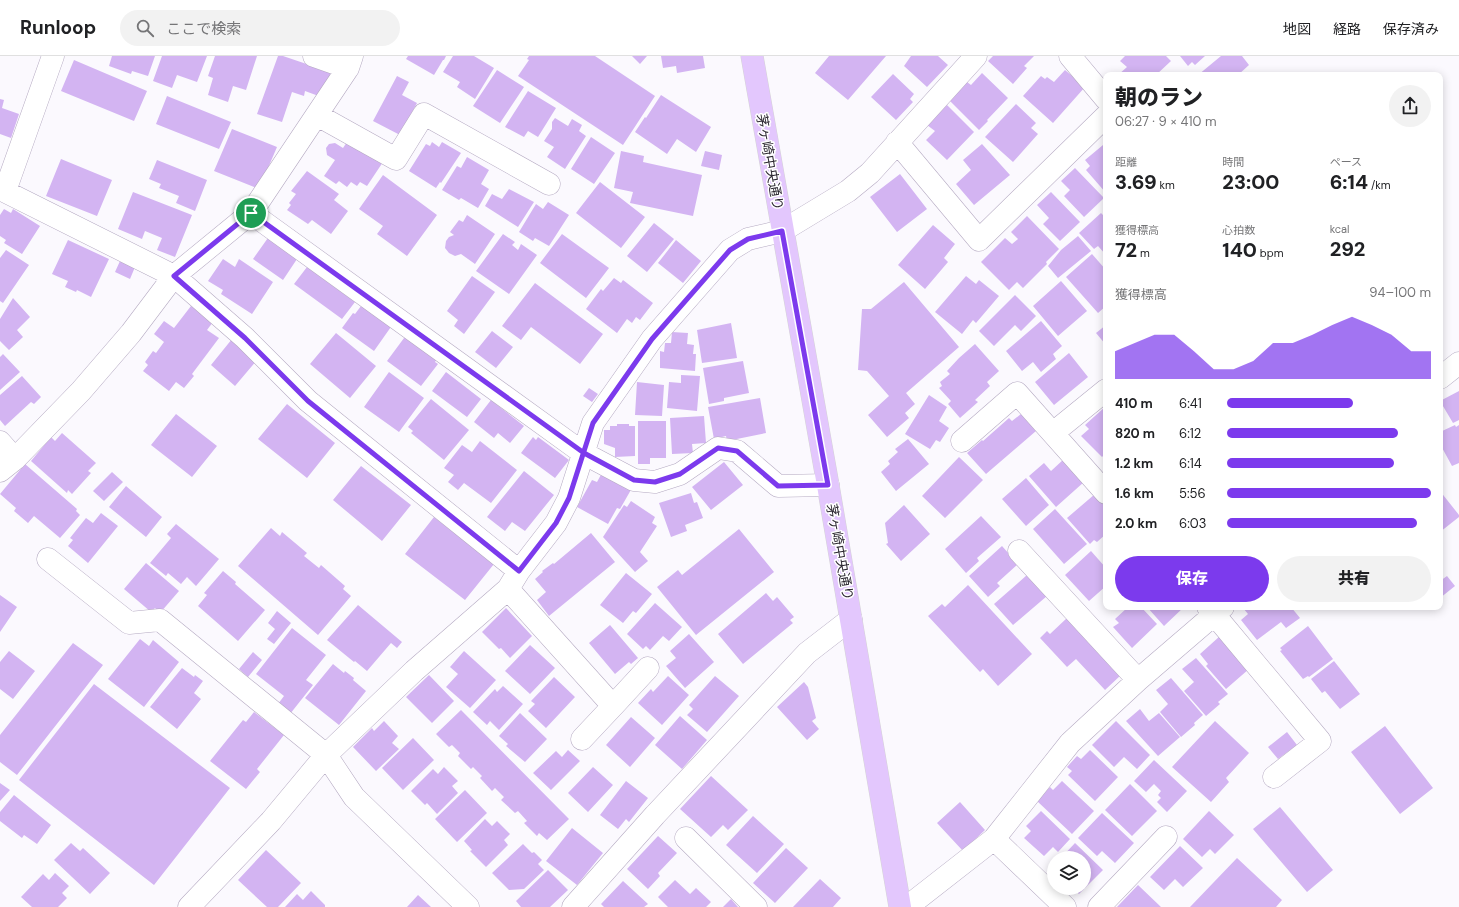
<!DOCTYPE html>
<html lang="ja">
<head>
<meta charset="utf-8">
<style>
  body { margin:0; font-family:"DM Sans","Noto Sans JP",sans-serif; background:#f2f2f2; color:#202124; height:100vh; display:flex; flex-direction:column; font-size:15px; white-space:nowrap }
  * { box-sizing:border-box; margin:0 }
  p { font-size:13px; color:#757577 }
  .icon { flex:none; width:22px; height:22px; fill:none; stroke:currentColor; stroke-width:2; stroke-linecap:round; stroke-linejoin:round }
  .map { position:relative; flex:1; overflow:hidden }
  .drawer { position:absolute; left:1103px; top:16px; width:340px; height:538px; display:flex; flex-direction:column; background:#fff; border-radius:8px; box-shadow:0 2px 10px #0003 }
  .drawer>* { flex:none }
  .buttons { position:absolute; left:1047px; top:795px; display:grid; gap:8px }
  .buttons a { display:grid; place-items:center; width:44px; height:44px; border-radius:50%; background:#fff; box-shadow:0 2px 10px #0003; font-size:20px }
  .pin { position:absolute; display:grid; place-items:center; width:34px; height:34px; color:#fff; margin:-17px; border:2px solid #fff; border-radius:50%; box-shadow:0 1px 4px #0007 }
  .round { display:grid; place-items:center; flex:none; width:42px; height:42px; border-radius:21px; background:#f2f2f2 }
  .overview { display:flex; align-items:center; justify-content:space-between; height:68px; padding:0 12px }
  h1 { font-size:22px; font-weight:800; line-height:30px }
  .metrics { display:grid; grid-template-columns:repeat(3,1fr); gap:6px; height:68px; padding:4px 12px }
  .metrics div { display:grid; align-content:center }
  .metrics b { font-size:20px; font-weight:800 }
  .metrics small { font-size:11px; font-weight:400 }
  .metrics p { font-size:11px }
  .chart { height:112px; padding:8px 12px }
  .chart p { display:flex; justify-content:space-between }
  .chart svg { width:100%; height:72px; margin-top:4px; fill:#7c3aed; opacity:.7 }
  .button { display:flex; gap:8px; margin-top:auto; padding:8px 12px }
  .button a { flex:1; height:46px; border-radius:24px; background:#7c3aed; color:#fff; font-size:16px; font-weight:800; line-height:46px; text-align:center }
  .button a+a { background:#f2f2f2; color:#202124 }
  ul { padding:0 12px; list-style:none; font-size:13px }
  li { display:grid; grid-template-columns:64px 48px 1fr; align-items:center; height:30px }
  li i { height:10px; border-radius:5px; background:#7c3aed }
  header { display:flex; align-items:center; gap:24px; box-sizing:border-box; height:56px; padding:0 20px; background:#fff; border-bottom:1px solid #e0e0e0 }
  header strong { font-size:19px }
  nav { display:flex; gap:22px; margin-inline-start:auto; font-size:14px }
  .search { width:280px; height:36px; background:#f2f2f2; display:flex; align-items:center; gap:10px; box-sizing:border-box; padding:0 14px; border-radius:22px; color:#757577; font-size:15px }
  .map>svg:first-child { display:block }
  .building { fill:#d3b4f2 }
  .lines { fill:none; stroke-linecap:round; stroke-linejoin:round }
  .minor-casing { stroke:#b5aac2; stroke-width:23 }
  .major-casing { stroke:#d5d4d6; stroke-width:23 }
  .minor { stroke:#fff; stroke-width:22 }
  .major { stroke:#e3c7fd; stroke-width:22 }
  .route-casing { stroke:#fff; stroke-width:8 }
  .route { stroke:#7c3aed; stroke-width:5 }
  .labels { text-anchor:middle; stroke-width:3; stroke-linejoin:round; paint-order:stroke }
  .street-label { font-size:14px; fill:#2f2a34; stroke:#fff }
</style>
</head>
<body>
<header>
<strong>Runloop</strong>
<div class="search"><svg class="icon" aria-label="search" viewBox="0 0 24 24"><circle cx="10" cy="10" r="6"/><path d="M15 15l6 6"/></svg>ここで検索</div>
<nav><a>地図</a><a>経路</a><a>保存済み</a></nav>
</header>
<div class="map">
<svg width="1459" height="851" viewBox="0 0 1459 851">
  <rect width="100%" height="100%" fill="#fbf9fe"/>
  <path class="building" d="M112,0H155L148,20L132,15L131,18L109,10Z
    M162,0H207L197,26L177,19L172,32L153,25Z
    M215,0H257L246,34L233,30L228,46L208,39L213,22L208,20Z
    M278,0H283L333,17L324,42L305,35L304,40L292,36L282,66L257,58Z
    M408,0H446L444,4H443L434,19L406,3Z
    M453,0H474L494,12L475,43L457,31L460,26L443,16Z
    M529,0H595L655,40L623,89L518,20L529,4L527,3Z
    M632,0H647L640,8Z
    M661,0H703L705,12L677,17L676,10L663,12Z
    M829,0H886L848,44L815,17Z
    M911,0H938L948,9L927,31L904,10Z
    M993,0H1034L1024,10L1027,12L1013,28L988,5Z
    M1125,0H1166L1171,5L1156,19H1118L1127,11L1120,5Z
    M1180,0H1205L1195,9L1192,6L1188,10Z
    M1221,0H1242L1249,9L1238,19H1198Z
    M74,4L147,35L134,65L61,35Z
    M497,14L524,31L500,67L473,50Z
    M1065,14L1085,31L1053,67L1023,40L1041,20L1045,23L1047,21L1054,26Z
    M982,17L1008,42L987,64L988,65L979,74L950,45L967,26L971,29Z
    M893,18L914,38L910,43L913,46L896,64L871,41Z
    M397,20L409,26L402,39L417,47L400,79L373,65Z
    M528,35L556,52L538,81L528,75L524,81L505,71Z
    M661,39L711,71L696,96L677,83L667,98L635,76L645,61L646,62Z
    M167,40L231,66L219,93L156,68Z
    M0,43L4,44L2,52L19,58L11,82L0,78Z
    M1016,48L1036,67L1031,72L1038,78L1013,106L985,81Z
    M947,49L974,76L947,104L926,84L935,75L927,69Z
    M555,62L568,70L572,63L582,69L579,75L586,80L565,113L547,101L554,91L544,85L552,73V66Z
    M232,73L277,91L259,133L214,115Z
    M591,81L615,97L594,128L571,113Z
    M347,86L383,106L367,130L360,126L357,130L351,126L347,131L339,125L336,128L324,120L335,104L327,99L326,92L329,88L335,87L343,92Z
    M432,86L439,91L442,86L461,97L441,127L440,126L436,132L409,115L426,88L430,90Z
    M982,88L1010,119L974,149L956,128L971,114L963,104Z
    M1103,89L1106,93V137L1086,114L1090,110L1085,104Z
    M621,95L644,100L643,106L702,119L693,160L630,147L633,136L614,132Z
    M705,95L722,99L719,114L701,110Z
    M467,101L489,114L481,128L489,133L478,152L461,142L459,144L442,134L457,110L461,112Z
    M61,103L112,124L97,160L46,140Z
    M157,104L207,124L195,155L176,147L179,140L159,132L161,128L149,123Z
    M1075,112L1104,142L1084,161L1064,140L1070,134L1061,125Z
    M307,115L339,138L334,144L348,155L331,178L312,164L308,168L287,154L291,149L289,147L296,138L291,135Z
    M900,118L927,153L897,176L870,141Z
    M383,119L437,159L407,200L377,178L383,170L359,153Z
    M600,126L645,161L621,192L576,157Z
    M509,133L534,146L518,171L485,150L492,138L502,143Z
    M133,136L192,159L175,201L157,194L162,182L145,175L142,183L118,173Z
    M1051,136L1080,166L1060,185L1043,168L1049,162L1037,149Z
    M548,146L569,159L549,190L535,182L533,185L519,176L536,148L543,153Z
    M4,153L11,157L13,153L40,170L22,198L4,187L6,184L0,180V159Z
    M1101,157L1106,162V199L1098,190L1094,193L1079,177Z
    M467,159L495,178L475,208L461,198L455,200L449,197L445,192L446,185L449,181L454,179L450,176L459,164L463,166Z
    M1027,160L1059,193L1046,206L1047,208L1023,232L1017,226L1009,234L981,206L1005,182L1012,188L1018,183L1011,176Z
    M654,167L674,183L647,216L627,200Z
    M933,169L955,188L944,202L948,206L925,233L898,209Z
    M503,178L515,186L512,189L518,194L521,188L537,199L509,238L476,215Z
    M562,178L609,212L586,242L540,207Z
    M270,179L297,203L283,224L253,203Z
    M1078,180L1091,195L1058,222L1048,210L1061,194Z
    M68,184L109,203L91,241L77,234L76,236L65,231L68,225L52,218Z
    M676,184L701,205L683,227L658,207Z
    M6,194L29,209L3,247L0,245V202Z
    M1092,198L1106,214V250L1098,257L1066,221Z
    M223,203L235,211L239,203L273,226L252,258L221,238L223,234L208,225Z
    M120,205L135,211L130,223L115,216Z
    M307,211L355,246L342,263L294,228Z
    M472,220L495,236L464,278L454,270L458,264L447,255Z
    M966,220L976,228L979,224L999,240L976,267L973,264L962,278L935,256Z
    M614,222L621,227L623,224L653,247L640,264L636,261L632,267L627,263L617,277L586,253L601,233L603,235Z
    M1061,225L1087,255L1058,280L1033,250Z
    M904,226L959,291L906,337L915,348L905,357L909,362L887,381L868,359L889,340L867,315L858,314L862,253H871Z
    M535,227L603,278L580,308L531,271L521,284L502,270Z
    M1015,239L1036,260L1021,275L1015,269L994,290L979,275Z
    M13,242L30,261L17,274L23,281L9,294L0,285V263Z
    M191,250L213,266L207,274L219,282L192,318L194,320L184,332L176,326L169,335L143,315L148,309L145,306L153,295L156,297L164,286L154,278L164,265L174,272Z
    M361,250L393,268L374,295L342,272L353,257L355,258Z
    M1041,265L1062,290L1053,298L1056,303L1041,316L1033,306L1022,315L1006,295Z
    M731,267L737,302L702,307L697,274Z
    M1106,269V289L1096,277Z
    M492,275L513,291L496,312L475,296Z
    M672,276L688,277L687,288L694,289L693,298H696L695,315L660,312V295L664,296L665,287H671Z
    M336,277L376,310L350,342L310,308Z
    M407,278L438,301L435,306L438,308L421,330L387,305Z
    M232,283L257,304L235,330L211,309Z
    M975,288L999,315L987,326L990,330L975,344L978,346L960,362L948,348L951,345L939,332L942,330L940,326L950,318L947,315L959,302Z
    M1069,297L1088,321L1054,349L1035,326Z
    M3,298L20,316L0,334V301Z
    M743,305L749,337L724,342V345L709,348L703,312Z
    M389,316L424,342L399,376L364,351Z
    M446,316L481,343L467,361L432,335Z
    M681,319L700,320L697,355L667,352L669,326L681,327Z
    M22,320L41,341L34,348L31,346L5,370L0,364V339Z
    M637,326L664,329L662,360L635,359Z
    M589,332L598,338L592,346L583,340Z
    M1459,335V364L1453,367L1440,345Z
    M929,339L947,351L939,365L949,372L940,386L936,384L930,393L905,378Z
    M760,342L766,377L727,385L726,380L714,383L708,351Z
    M431,343L469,374L444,404L411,377L413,375L408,371Z
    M491,344L524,370L510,387L498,377L494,382L474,366Z
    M287,348L335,387L307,422L258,383Z
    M1106,350V397L1102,401L1081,380L1089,373L1085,369Z
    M176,358L217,390L192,421L151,389Z
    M1021,358L1036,375L986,418L967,397L982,384L983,385L1009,362L1012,365Z
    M704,360L706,387L692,388L693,397L672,398L670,362Z
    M638,365H666V402H650V408H638Z
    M617,368H629V370H635V400L615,401V392L604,388V374H610V370H617Z
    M1455,369L1456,371L1459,369V407L1452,410L1440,388V376Z
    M62,377L96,407L88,415L91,417L72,438L68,434L67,437L31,405L51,381L55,385Z
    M533,381L536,384L538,381L569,404L555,422L521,397Z
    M908,383L929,408L896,435L881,416L890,408L888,405L898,396L895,393Z
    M480,385L517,414L491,447L464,427L458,434L448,426L454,419L444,412L462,389L472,396Z
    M959,401L983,424L945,462L922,440Z
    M1064,403L1084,426L1056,451L1029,420L1044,407L1051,415Z
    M724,406L743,429L711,454L692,431Z
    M25,408L77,453L76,455L80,459L60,482L34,460L28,467L14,455L16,452L0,438Z
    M361,410L411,449L382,485L333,444Z
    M524,415L554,439L525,475L512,466L505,475L487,461Z
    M603,415L632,432L620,453L617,452L608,468L577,451L592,424L597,426Z
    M112,416L123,426L104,445L93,435Z
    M1026,422L1049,449L1026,470L1002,443Z
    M126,430L162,461L146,481L109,451Z
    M1440,435L1459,459V461L1440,476Z
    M691,437L694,447L697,446L703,462L685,469L687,475L671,481L659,447Z
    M1095,438L1106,450V478L1097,486L1094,484L1090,488L1067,462Z
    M631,445L655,461L652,467L657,470L640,496L648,505L635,516L603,481L624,449L627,451Z
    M904,449L930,478L901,505L886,488L888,487L885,467Z
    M1055,453L1087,488L1064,508L1033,473Z
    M101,457L118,470L88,507L68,490L73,484L70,482L86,462L93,467Z
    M981,460L1001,481L977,502L979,505L966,517L945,493Z
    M434,461L494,508L465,544L405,498Z
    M176,468L219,503L196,530L187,521L181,528L168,517L166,520L150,507L171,482L167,478Z
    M271,472L280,480L282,476L307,497L304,500L319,512L321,509L345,530L343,533L351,540L318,579L238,510Z
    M739,473L774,516L696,579L657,531L678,514L682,519Z
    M591,477L615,506L549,560L537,544L546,536L535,523L543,516L542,515L553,507L554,508Z
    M1002,490L1018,508L997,527L1000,530L988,541L969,520Z
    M1091,495L1106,512V530L1089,545L1065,519Z
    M146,507L179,535L160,557L155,552L151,556L124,533Z
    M223,515L236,526L235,528L265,554L238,585L198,550L207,539L204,537Z
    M626,517L652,538L636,557L633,555L623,567L600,549Z
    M1027,519L1047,540L1013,569L994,548Z
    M1447,520L1455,530L1440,542V525Z
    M968,529L1032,598L998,630L983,613L980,616L928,560L942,548L945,551Z
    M766,537L773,545L777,541L794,561L790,564L793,567L743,608L718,578Z
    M0,539L17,551L0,576Z
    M655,547L682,571L669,585L663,580L650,594L646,590L643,593L627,578Z
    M358,549L402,586L397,592L391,587L367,615L355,605L354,606L327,584Z
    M1128,551H1141L1157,568L1132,592L1113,571L1119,567L1115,563Z
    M1147,551H1184L1164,570Z
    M1244,551H1291L1300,562L1286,572L1281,566L1257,584L1241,564L1248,558L1243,552Z
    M506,552L532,580L510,602L501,592L499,593L482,576Z
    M277,555L291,567L274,588L267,583L275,573L268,567Z
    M1068,561L1121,619L1105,634L1076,603L1067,611L1040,582L1047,575L1050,578Z
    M610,569L638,602L631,608L629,606L615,618L589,587Z
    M1308,570L1333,603L1309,621L1308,620L1303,623L1280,595L1282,594L1280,592Z
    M292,572L326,599L306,624L313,629L290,658L278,648L284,640L256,618Z
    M689,578L714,606L685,632L666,610L676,602L670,595Z
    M1220,580L1249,613L1226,633L1206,610L1208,608L1200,598Z
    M140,583L149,590L153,584L179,606L144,651L108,623Z
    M73,587L103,609L17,719L0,706V679Z
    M530,589L555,612L530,638L505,615Z
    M9,595L35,615L13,643L0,633V606Z
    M464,595L496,624L470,652L446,631L458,618L450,611Z
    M253,596L262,604L248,621L239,613Z
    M1196,602L1228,638L1218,646L1220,648L1206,660L1184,635L1194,626L1182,613Z
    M1334,605L1360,638L1340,653L1325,635L1322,637L1311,623Z
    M333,608L344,617L345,615L354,622L353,624L366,635L339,669L305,642Z
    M182,612L194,621L195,619L203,625L194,637L201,643L177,673L150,651Z
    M429,619L454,645L432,667L406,641Z
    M668,620L689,639L662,669L638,647L651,633L653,636Z
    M715,620L739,640L707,676L687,659L693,653L689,649Z
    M554,621L575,641L546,672L528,655L535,648L531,645Z
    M1171,622L1203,659L1194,667L1195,669L1181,681L1160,656L1168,648L1156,634Z
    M804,626L808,631L816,662L812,665L819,673L807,684L777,651Z
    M94,628L230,732L154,829L19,724Z
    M503,630L523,648L499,674L490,665L487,669L473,656L495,633L497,636Z
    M1140,653L1149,665L1159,657L1180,681L1158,700L1126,665Z
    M461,654L569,763L547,784L539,777L537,780L524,767L527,765L518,755L515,757L501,744L504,741L495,732L492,735L480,722L482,720L473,711L471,713L458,700L460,697L452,689L449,691L436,678Z
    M254,656L284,679L257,713L260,716L246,733L210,705L243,664L246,666Z
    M520,657L547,683L525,706L506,690L508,688L499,680Z
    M680,660L707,684L682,713L655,689Z
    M631,661L655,682L630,711L606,689Z
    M384,665L398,680L392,687L399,693L376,715L353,691L372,672L374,675Z
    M1116,665L1150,699L1137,713L1124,701L1114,711L1092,689Z
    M1215,665L1249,697L1226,722L1229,726L1211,746L1172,711Z
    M1385,670L1433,732L1400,758L1351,696Z
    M1287,676L1297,689L1278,703L1268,691Z
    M413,682L434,704L403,734L382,712Z
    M568,694L580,705L551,734L533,717L556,695L562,701Z
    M1090,694L1118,721L1095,745L1068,719L1072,715L1067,711L1077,700L1081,703Z
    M1154,704L1187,735L1167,756L1157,746L1161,742L1158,739L1161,735L1154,728L1146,736L1134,725Z
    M444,711L458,725L452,730L458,737L437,758L427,747L425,749L411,735L433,713L438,718Z
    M593,711L613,729L588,756L568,737Z
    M711,720L748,754L728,774L723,769L711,781L680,753Z
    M626,725L648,742L629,766L626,763L618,773L600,759Z
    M1062,725L1094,755L1072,778L1037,745L1050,731L1053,734Z
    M0,727L10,734L0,745Z
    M1130,728L1157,755L1132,780L1105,754Z
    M465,734L487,757L457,786L435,763Z
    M14,739L51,769L37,788L24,779L22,782L0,765V756Z
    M960,746L985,774L963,795L937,767Z
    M1280,751L1333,814L1307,836L1253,773Z
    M1041,755L1070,783L1058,796L1053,791L1044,800L1024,782L1031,775L1026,770Z
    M1209,755L1234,779L1215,798L1210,793L1202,801L1183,783Z
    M1102,757L1134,787L1115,807L1102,795L1097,800L1078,782Z
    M753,760L784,788L757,817L726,789Z
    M485,763L492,770L497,765L510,778L504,784L508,789L486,811L470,795L472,794L464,785Z
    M572,772L603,797L577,829L546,805Z
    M658,780L677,797L658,817L660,820L648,833L627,813Z
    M71,787L80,795L83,792L110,817L90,838L54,804Z
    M1075,787L1103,814L1079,838L1073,832H1084V802H1061Z
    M523,788L532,797L534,796L542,804L538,808L544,814L524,833L509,834L492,817Z
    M1180,790L1203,812L1183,831L1175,823L1164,834L1150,821Z
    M786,792L808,812L775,847L753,827Z
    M266,794L301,827L278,851H267L238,824Z
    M1237,802L1282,844L1276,851H1190Z
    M548,814L568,834L550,851H521L516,845Z
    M55,817L69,830L62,837L67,842L58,851H32L21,841L43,818L49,824Z
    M820,823L841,842L833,851H793Z
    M675,824L690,838L696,832L711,846L706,851H668L658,841Z
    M623,825L648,848L644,851H604L601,848Z
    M1138,829L1161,851H1117Z
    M311,835L325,849V851H285L297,838L303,844Z
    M418,839L431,851H407Z
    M731,843L738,851H723Z"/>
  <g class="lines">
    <defs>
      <path id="minor" d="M314,0L348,12
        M1070,0L1106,43
        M317,59L396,103L424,58L549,128
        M897,86L979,184L1106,60
        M0,133L174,220L245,282L308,345L519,515
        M5,135L53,0
        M251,157L583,397L634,424L655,426L680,418L718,392L737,395L778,430L828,429
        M1440,322L1459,307
        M1053,377L1106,334
        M962,385L1017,337L1106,437
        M0,386L15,403
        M0,415L15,403L81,335L131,277L174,220L251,157L348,12L352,0
        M1019,495L1138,624
        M48,503L129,567L160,564L326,699L354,741L468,851
        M508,533L613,650L582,683
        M1208,551L1320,685L1274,721
        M613,650L648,612
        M686,782L756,851
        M994,783L1065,851
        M189,851L271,765L326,699L414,615L508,533L519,515L556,467L569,442L593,367L652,283L730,194L748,183L782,175L848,135L870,117L976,0
        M573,851L655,759L807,597L851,563
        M907,851L994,783L1070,687L1138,624L1223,551
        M1099,851L1166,781"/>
      <path id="major" d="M752,0L828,429L900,851"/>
    </defs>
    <use href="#minor" class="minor-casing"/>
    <use href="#major" class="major-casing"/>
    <use href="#minor" class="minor"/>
    <use href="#major" class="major"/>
  </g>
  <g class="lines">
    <defs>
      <path id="route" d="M251,157L584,397L634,424L655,426L680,418L718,392L737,395L778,430L828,429L782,175L748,183L730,194L652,283L593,367L569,442L556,467L519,515L308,345L245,282L174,220L251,157"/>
    </defs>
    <use href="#route" class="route-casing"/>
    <use href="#route" class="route"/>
  </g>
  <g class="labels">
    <g class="street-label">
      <text transform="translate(770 106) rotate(80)" y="5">茅ヶ崎中央通り</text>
      <text transform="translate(840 496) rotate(80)" y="5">茅ヶ崎中央通り</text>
    </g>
  </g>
</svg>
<div class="buttons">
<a><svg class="icon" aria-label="layers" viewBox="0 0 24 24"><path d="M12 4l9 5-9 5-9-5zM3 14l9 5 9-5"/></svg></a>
</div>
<div class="pin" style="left:251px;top:157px;background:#1e9e55"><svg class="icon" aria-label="arrive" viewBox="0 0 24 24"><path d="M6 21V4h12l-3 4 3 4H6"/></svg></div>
<section class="drawer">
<div class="overview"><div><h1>朝のラン</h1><p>06:27 · 9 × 410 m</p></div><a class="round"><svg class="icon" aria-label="share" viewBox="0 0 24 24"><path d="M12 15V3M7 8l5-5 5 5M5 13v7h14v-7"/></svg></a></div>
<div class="metrics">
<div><p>距離</p><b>3.69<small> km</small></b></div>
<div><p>時間</p><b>23:00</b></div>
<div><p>ペース</p><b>6:14<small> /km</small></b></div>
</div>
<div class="metrics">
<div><p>獲得標高</p><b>72<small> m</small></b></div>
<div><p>心拍数</p><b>140<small> bpm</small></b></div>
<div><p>kcal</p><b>292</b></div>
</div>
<div class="chart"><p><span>獲得標高</span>94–100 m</p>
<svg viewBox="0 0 160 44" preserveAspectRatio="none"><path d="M0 44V27L10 22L20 17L30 17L40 27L50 38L60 38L70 33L80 22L90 22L100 17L110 11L120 6L130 11L140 17L150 27L160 27V44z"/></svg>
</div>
<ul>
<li><b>410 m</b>6:41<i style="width:62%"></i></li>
<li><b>820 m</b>6:12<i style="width:84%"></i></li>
<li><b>1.2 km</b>6:14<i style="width:82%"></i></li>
<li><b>1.6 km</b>5:56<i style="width:100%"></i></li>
<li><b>2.0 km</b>6:03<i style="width:93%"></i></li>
</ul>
<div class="button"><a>保存</a><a>共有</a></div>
</section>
</div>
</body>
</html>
